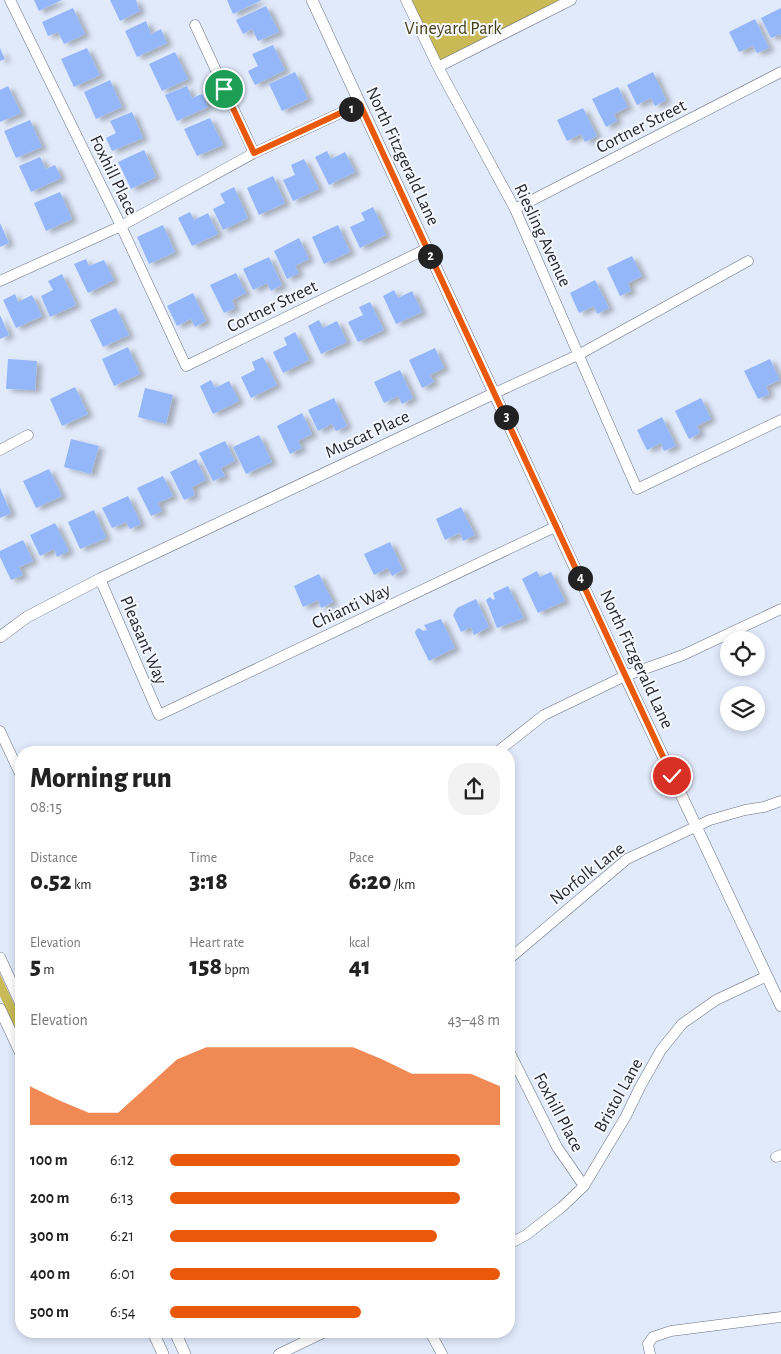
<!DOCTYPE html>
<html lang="en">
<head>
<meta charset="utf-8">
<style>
  body { margin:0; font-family:"Alegreya Sans",sans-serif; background:#f2f2f2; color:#222; height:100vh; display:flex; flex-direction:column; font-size:19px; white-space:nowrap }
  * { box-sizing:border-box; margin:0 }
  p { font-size:16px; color:#767676 }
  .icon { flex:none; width:28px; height:28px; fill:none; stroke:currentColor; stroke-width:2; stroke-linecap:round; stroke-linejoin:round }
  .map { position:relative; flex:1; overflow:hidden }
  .drawer { position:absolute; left:15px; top:746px; width:500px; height:592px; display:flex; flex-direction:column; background:#fff; border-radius:20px; box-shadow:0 2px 8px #0003 }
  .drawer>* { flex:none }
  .tools { position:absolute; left:720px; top:631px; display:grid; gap:10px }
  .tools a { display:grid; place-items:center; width:45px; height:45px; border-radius:50%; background:#fff; box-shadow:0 2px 8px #0003; font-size:25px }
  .pin { position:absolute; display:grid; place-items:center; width:42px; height:42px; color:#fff; margin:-21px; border:2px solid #fff; border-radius:50%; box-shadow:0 1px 5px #0007 }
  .km { position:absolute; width:25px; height:25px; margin:-12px; border-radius:50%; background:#222; color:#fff; font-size:14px; line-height:25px; text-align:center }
  .round { display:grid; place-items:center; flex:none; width:52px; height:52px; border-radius:20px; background:#f2f2f2 }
  .summary { display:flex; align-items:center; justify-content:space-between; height:85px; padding:0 15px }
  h1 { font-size:28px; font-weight:800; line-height:38px }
  .metrics { display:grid; grid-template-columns:repeat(3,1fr); gap:8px; height:85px; padding:5px 15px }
  .metrics div { display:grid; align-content:center }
  .metrics b { font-size:25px; font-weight:800 }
  .metrics small { font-size:14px; font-weight:400 }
  .metrics p { font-size:14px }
  .chart { height:140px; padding:10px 15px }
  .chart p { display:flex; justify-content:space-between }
  .chart svg { width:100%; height:90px; margin-top:5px; fill:#ea580c; opacity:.7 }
  ul { padding:0 15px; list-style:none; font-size:16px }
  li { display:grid; grid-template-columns:80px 60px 1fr; align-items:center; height:38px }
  li i { height:12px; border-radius:6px; background:#ea580c }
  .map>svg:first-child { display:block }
  .green { fill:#c9ba56 }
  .building { fill:#93b7f9; filter:url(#shadow) }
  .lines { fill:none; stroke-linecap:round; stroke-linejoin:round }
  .minor-casing { stroke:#676f7e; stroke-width:11 }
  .tertiary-casing { stroke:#676f7e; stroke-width:12 }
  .minor { stroke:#fff; stroke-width:10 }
  .tertiary { stroke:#fff; stroke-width:11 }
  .route-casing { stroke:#fff; stroke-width:10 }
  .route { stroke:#ea580c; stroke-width:6 }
  .labels { text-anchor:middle; stroke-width:4; stroke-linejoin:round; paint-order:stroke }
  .park-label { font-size:18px; fill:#453e11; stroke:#f4f7fe }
  .street-label { font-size:18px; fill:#24272d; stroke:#f4f7fe }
</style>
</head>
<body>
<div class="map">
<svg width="781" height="1354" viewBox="0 0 781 1354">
  <defs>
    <filter id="shadow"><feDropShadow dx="5.5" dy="3" stdDeviation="2.5" flood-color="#0004"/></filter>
  </defs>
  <rect width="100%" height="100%" fill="#e1eafb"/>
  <path class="green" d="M406,0H570L438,67Z
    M0,974L21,1019V1041L0,996Z"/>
  <path class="building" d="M34,0H62L39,11Z
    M110,0H136L140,11L120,21Z
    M227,0H262L233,14Z
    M266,6L279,32L258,41L252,29L243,34L236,20Z
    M73,8L85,34L64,44L58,32L48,36L42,22Z
    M781,8V34L771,38L761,18Z
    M755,19L769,48L757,53L753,46L739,52L729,32Z
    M146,21L151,34L161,29L167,43L137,57L125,31Z
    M273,45L285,70L255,85L248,71L258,66L252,54Z
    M0,48L5,59L0,61Z
    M87,48L100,75L74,87L61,59Z
    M175,52L188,79L162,91L149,64Z
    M295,72L308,99L282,111L269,84Z
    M653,72L666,100L655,106L651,98L637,105L627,85Z
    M110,80L122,107L96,119L84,92Z
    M8,86L21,113L0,122V90Z
    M187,86L192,98L202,94L208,107L177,121L165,95Z
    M618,87L628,107L614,114L617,121L606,127L592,99Z
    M583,108L597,136L585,142L581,134L567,141L557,120Z
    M132,112L143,138L112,151L106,138L116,133L110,121Z
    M210,118L223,145L197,156L184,129Z
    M30,120L42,147L16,158L4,131Z
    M144,150L156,177L131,189L118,162Z
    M327,151L331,159L345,152L355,172L329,185L315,157Z
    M40,157L46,169L55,165L61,178L31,192L19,166Z
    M304,159L319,189L293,201L283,180L295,175L291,165Z
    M273,176L285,203L259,215L247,188Z
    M234,187L248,218L223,230L213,209L225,203L220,194Z
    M60,192L72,219L46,231L34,203Z
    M373,207L386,235L360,248L350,227L365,220L361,213Z
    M190,212L194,220L208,213L218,234L192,246L178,218Z
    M0,223L9,243L0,247Z
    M163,225L175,252L149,264L137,237Z
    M338,225L350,252L324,264L312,237Z
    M299,238L309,259L295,266L299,273L287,279L274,251Z
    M632,256L642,276L628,283L631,291L620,296L607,268Z
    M269,257L282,285L271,291L267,283L253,290L243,269Z
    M86,259L89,266L104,260L114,280L88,293L74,264Z
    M236,273L246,293L232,300L235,308L224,313L210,285Z
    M62,274L76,305L50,317L41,296L53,290L48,281Z
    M595,280L609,308L597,314L594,306L579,313L570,293Z
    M394,290L398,298L412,291L422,312L396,324L383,296Z
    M193,293L206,321L195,327L191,319L177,326L167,306Z
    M15,294L18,302L32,295L42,316L16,328L3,300Z
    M370,302L384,330L358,342L348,322L363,315L359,307Z
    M116,308L129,335L103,347L90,320Z
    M0,315L9,335L0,339Z
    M319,320L323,328L337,321L347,342L321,354L308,326Z
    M295,332L309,360L283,373L273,352L287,345L284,338Z
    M128,347L140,374L114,386L102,359Z
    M435,348L444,368L430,375L434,382L422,388L409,360Z
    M263,357L277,385L251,398L241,377L255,370L252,362Z
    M8,359L37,361L35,390L6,389Z
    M770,359L780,380L766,386L769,394L758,399L744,371Z
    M400,370L413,398L402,404L398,396L384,403L374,382Z
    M211,380L215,388L229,381L239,401L213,414L200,386Z
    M75,387L88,414L62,426L50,399Z
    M145,388L173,395L166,424L138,417Z
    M334,398L347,426L336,431L332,424L318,431L308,410Z
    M701,398L711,419L697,426L700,433L689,439L675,411Z
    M302,413L312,434L298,441L302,448L290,454L277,426Z
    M662,417L676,446L664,451L661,443L647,450L637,430Z
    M259,435L272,462L246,474L233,447Z
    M71,439L99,446L91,474L64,467Z
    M225,441L235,461L221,468L225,476L213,481L199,453Z
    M196,459L206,480L192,487L195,495L184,500L170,472Z
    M49,469L62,496L36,508L23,481Z
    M163,476L173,496L158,503L162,511L151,516L137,488Z
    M0,488L11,513L0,518Z
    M128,496L141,524L130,529L126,522L112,528L102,508Z
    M461,507L475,535L463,541L460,533L445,540L436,519Z
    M94,510L106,538L80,549L68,522Z
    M55,523L69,551L57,557L54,549L40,556L30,535Z
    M23,540L33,561L19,567L23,575L11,580L0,557V551Z
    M390,542L403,570L392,576L388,568L374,575L364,554Z
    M537,571L540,577L551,572L565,601L538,613L522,579Z
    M319,574L333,602L321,608L318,600L303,607L294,586Z
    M508,586L524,618L497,628L486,600L490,597L493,600L495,599L493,593Z
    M476,599L489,627L474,635L471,627L461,632L453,615L457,608Z
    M441,619L455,648L429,661L415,633L416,630L419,628L423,631L427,630L424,625Z"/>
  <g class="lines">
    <defs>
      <path id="minor" d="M10,0L121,226L186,366L426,249
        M406,0L438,67L515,209L637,489L781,420
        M195,25L254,153
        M438,67L571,0
        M515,209L781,72
        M0,281L121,226L254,153L360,104
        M495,393L580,354L748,261
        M0,450L28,435
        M100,579L159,715L557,526
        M0,731L21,776
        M497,752L544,715L625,676L683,655L781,609
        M509,959L627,859L710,820L745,810L764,807L781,801
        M509,1051L557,1147L584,1186
        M776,1157L781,1155
        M509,1244L526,1235L562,1207L584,1186L626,1116L640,1087L661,1050L682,1024L716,1000L767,976
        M430,1332L442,1354
        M279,1354L325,1332
        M650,1354L648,1344L653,1337L671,1331L781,1317"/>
      <path id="tertiary" d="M312,0L625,676L781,1006
        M0,637L27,617L100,579L495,393
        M0,958L21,1004
        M0,1009L21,1054
        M153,1332L163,1354
        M175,1332L185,1354"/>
    </defs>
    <use href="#minor" class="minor-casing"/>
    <use href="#tertiary" class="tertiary-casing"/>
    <use href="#minor" class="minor"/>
    <use href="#tertiary" class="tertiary"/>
  </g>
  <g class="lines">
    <defs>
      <path id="route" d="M224,89L254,153L360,104L672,776"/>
    </defs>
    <use href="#route" class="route-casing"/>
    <use href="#route" class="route"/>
  </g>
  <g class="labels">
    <g class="park-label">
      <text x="453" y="34">Vineyard Park</text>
    </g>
    <g class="street-label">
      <text transform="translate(641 126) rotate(-27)" y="6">Cortner Street</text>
      <text transform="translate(403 156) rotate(65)" y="6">North Fitzgerald Lane</text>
      <text transform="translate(114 175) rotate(64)" y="6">Foxhill Place</text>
      <text transform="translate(543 235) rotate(65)" y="6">Riesling Avenue</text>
      <text transform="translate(272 306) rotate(-26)" y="6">Cortner Street</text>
      <text transform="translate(367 434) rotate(-25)" y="6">Muscat Place</text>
      <text transform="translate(351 606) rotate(-25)" y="6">Chianti Way</text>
      <text transform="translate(144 640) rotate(67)" y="6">Pleasant Way</text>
      <text transform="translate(637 659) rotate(65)" y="6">North Fitzgerald Lane</text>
      <text transform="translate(587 873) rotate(-38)" y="6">Norfolk Lane</text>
      <text transform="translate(618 1095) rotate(-61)" y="6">Bristol Lane</text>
      <text transform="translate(559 1112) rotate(62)" y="6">Foxhill Place</text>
    </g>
  </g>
</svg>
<div class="tools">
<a><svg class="icon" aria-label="locate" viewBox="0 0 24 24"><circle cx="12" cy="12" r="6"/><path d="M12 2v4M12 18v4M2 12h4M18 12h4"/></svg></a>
<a><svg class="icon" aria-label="layers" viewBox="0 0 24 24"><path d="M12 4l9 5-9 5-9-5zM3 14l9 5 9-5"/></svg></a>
</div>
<div class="pin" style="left:224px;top:89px;background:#1e9e55"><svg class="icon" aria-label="arrive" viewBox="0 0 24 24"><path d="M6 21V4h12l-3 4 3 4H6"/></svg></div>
<div class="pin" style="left:672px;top:776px;background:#d93025"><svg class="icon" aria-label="check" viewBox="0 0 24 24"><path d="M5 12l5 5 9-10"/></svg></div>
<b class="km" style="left:351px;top:109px">1</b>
<b class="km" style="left:430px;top:256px">2</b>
<b class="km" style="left:506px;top:417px">3</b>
<b class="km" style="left:580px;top:578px">4</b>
<section class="drawer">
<div class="summary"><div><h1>Morning run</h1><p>08:15</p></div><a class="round"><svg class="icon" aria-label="share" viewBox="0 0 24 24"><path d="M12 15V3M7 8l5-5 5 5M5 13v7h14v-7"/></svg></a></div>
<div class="metrics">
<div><p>Distance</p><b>0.52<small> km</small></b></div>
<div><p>Time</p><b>3:18</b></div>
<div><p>Pace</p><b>6:20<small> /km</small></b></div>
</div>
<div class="metrics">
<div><p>Elevation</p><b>5<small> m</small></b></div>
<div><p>Heart rate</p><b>158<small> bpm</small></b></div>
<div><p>kcal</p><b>41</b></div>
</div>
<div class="chart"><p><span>Elevation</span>43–48 m</p>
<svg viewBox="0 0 160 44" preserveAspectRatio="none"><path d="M0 44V25L10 32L20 38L30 38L40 25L50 12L60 6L70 6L80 6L90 6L100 6L110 6L120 12L130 19L140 19L150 19L160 25V44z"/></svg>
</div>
<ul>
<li><b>100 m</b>6:12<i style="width:88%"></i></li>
<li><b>200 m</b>6:13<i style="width:88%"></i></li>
<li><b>300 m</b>6:21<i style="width:81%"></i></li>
<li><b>400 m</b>6:01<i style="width:100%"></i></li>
<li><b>500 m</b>6:54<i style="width:58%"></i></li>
</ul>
</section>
</div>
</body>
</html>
